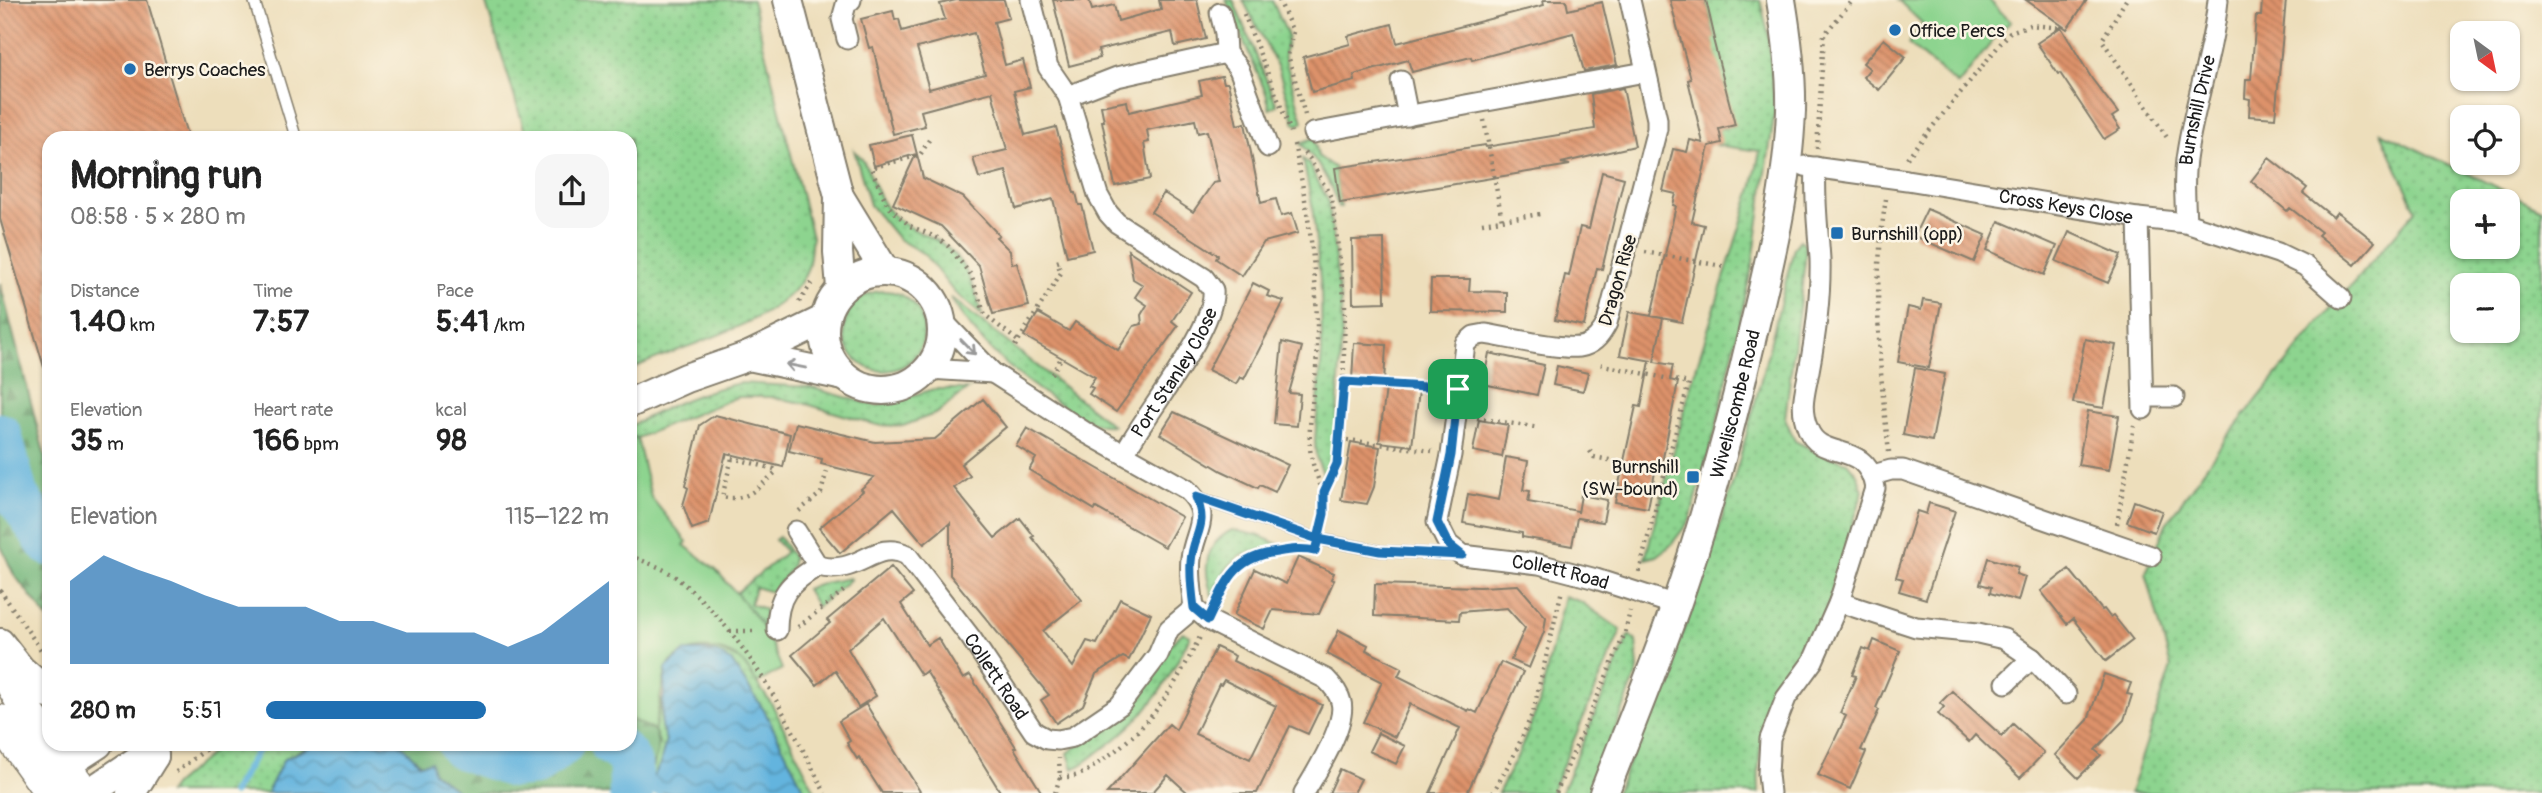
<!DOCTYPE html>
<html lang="en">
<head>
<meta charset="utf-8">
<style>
  body { margin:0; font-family:Pangolin,sans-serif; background:#f6f6f6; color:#222; height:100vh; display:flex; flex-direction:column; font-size:26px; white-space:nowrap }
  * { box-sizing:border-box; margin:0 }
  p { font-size:23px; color:#767676 }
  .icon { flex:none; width:38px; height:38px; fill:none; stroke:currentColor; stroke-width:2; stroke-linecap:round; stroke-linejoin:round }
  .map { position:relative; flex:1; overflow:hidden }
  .details { position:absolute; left:42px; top:131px; width:595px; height:620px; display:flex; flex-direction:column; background:#fff; border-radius:21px; box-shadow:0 2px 5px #0004 }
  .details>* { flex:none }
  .needle { width:46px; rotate:147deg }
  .controls { position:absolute; left:2450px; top:21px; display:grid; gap:14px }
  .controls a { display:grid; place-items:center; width:70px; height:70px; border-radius:14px; background:#fff; box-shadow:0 2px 5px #0004; font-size:35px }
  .pin { position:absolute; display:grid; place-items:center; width:60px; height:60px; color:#fff; margin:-30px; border-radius:14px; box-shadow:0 4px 10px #0006 }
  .round { display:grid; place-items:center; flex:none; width:74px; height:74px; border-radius:21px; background:#f6f6f6 }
  .head { display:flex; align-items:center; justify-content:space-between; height:119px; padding:0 28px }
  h1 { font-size:38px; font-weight:700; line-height:52px }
  .figures { display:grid; grid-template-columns:repeat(3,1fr); gap:10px; height:119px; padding:7px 28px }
  .figures div { display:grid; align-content:center }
  .figures b { font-size:30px; font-weight:700 }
  .figures small { font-size:19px; font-weight:400 }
  .figures p { font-size:19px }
  .chart { height:196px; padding:14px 28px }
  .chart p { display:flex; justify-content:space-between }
  .chart svg { width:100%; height:126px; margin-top:7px; fill:#1f6fb2; opacity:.7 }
  ul { padding:0 28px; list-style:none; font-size:23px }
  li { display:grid; grid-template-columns:112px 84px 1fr; align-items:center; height:52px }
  li i { height:18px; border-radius:9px; background:#1f6fb2 }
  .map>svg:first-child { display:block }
  .grass { fill:url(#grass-dots); stroke:#547856; stroke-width:2; fill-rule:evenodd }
  .forest { fill:url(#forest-firs); stroke:#47694b; stroke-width:2 }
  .park { fill:#8dd48f; stroke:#547856; stroke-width:2 }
  .water { fill:url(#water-waves); stroke:#40687d; stroke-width:2 }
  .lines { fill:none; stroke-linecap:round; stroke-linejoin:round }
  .stream { stroke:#63b4de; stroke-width:7 }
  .river { stroke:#63b4de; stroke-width:44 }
  .building { fill:url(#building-back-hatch); fill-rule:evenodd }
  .lane-casing { stroke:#847d6c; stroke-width:13 }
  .street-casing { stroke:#847d6c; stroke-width:23 }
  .secondary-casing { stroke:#847d6c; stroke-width:32 }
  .primary-casing { stroke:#847d6c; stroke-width:35 }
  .path { stroke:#847d6c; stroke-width:4.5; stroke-dasharray:2 5; stroke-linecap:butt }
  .lane { stroke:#fff; stroke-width:10 }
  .street { stroke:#fff; stroke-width:19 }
  .secondary { stroke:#fff; stroke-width:28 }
  .primary { stroke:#fff; stroke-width:32 }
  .oneway { stroke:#999 }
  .route-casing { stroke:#fff; stroke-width:14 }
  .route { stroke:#1f6fb2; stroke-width:9 }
  .poi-dot { fill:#1f6fb2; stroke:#fcf5e5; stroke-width:2.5 }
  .labels { text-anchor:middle; stroke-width:5; stroke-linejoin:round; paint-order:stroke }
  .poi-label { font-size:19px; fill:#1c1c1c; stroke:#fcf5e5; text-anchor:start }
  .street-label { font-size:19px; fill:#1c1c1c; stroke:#fcf5e5 }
</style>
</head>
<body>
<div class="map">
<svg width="2542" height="793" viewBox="0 0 2542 793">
  <defs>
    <pattern id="grass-dots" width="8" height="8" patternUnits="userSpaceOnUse" patternTransform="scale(1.75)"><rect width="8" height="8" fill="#8dd48f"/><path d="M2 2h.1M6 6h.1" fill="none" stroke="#79b57b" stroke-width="1.8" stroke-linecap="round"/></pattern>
    <pattern id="forest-firs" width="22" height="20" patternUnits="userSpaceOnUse" patternTransform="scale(1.75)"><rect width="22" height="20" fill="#72b67a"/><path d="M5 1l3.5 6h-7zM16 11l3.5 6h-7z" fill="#5d9363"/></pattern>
    <pattern id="water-waves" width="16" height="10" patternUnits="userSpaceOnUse" patternTransform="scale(1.75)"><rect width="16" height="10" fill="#63b4de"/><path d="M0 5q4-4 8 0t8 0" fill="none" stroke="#5192b3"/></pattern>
    <pattern id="building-back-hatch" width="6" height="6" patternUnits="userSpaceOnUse" patternTransform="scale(1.75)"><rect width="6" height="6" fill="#dd926a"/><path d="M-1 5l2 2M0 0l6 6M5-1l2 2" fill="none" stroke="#b27656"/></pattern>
  </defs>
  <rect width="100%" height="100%" fill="#fcf5e5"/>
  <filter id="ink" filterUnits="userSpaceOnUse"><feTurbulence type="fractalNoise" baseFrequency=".0143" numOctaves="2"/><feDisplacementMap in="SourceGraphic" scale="14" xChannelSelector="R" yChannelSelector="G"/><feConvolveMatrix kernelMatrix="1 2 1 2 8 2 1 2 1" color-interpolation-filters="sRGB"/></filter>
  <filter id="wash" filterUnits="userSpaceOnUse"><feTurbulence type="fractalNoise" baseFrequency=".00686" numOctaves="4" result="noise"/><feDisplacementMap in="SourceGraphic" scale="28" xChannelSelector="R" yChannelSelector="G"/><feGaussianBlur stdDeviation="1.57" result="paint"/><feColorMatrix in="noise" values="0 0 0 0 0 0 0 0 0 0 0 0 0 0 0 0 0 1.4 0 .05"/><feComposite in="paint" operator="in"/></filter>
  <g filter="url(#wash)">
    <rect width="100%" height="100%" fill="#eddebb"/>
    <path class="grass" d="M485,0H752L812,237C810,249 811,265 805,275C777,326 681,344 630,370V138H527Z
      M1226,0H1233L1277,105L1270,109L1266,93Z
      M1243,0H1272L1288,36L1284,55L1303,122L1298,125L1295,123L1278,68Z
      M1706,0H1760L1768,33L1775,110L1753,262L1715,432L1690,520L1670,546L1657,556L1645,559L1692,381L1753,185L1760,151L1715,145L1709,132L1734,125L1683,46L1715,38Z
      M2381,132L2542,209V793H2130L2171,667L2146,573L2166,524L2227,437L2318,324L2416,210ZM2462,201H2508V247H2462ZM2462,285H2508V331H2462Z
      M1314,138L1318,156L1335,168L1341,207H1338C1332,184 1317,160 1300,143Z
      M854,150C871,165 872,188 885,206C898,224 915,230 934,239C963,254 975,286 982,315L954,292L924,254L898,239L870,205Z
      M1303,159L1308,163L1328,200L1341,306L1342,333L1334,463L1326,480L1316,457L1315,441L1322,352L1321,288L1312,205Z
      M1800,240L1806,245L1805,261L1785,418L1795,441L1817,452L1847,462L1858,476L1863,491C1849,535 1837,581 1821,625C1811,652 1790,674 1776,699C1760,728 1757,760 1759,793H1616C1641,733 1668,672 1691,611C1734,493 1764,370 1794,248Z
      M844 331a40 40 0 1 1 80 0a40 40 0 1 1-80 0Z
      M950,297L1112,425C1092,427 1075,415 1058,403C1014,374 977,343 950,297Z
      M740,383L809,387L877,406L934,389H968L937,413L903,426L877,425L803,403L770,397H737L637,438L630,437V427L634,424C668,406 701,391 740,383Z
      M1232,530L1257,535L1285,547C1244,550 1227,555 1213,597C1202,570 1204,544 1232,530Z
      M779,537L793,557L791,568L772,592L755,587L750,604L765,609L763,624H761L736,593L786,552L775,540Z
      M850,578L851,579L817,607L806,589L818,584Z
      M1564,596L1581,602L1621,630L1551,793H1498L1518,755L1539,704Z
      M1183,632L1190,636C1166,687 1147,717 1100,751C1092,757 1083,765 1073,769L1068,753L1125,711L1170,645Z
      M1629,635L1636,641L1638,670L1591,793H1561Z
      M691,649L718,650L741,660L773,706L816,793H806L765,712L731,661L703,651H685Z
      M662,699L661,726L666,740L660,765L649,783V793H641V783L654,765L659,742L654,730Z
      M222,744H307L308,746L284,759L267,793H168L174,785Z"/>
    <path class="forest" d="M0,283L49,472V620L13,573L0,544Z
      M630,719L654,730C668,762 641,768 641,793H460L396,744H630Z"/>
    <path class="park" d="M1898,0H1989L2011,22L2003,28L1958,85L1908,44L1923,24Z
      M630,437L637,438L651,497L687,542L684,545L716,570L742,600L766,631L782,669L757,683C752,676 747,666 741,661C722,643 683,644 668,666C664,671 657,719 654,730L630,719Z"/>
    <path class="water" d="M685,651H703L717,653L731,661L765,712L806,793H649V783L660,765L666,740L661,726L666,668Z
      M316,744H396L402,746L420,764L431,762L433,772L460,793H267L284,759Z"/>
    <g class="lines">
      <path class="stream" d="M631,784L659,793
        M233,793L261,744"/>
      <path class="river" d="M0,435L16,495L49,544
        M459,744L461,747L513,766L535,764L562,744
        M611,744C636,760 630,767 631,793"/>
    </g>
    <g id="blocks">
      <path class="building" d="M0,0H147L188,138H49V366L44,367L0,219Z
        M956,0H1004L1009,18L994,22L1005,65L1023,60L1030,87L1014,91L1025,135L1056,127L1074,193H1076L1079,205H1082L1093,250L1067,256L1053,199L1016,209L1006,171L979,178L973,158L1007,150L992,92L921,111L925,126L893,134L873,47L869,48L861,19L893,11L895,20L899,19L902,31L945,19L940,4ZM974,33L985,74L929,89L917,48Z
        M1053,0H1089L1092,10L1114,5L1118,21L1161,9L1159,0H1197L1206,39L1175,46L1172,32L1098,50L1100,58L1069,66Z
        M1543,0H1566L1568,10L1602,2L1617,65L1584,71L1573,33L1472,60L1471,57L1412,72L1408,60L1354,75L1355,81L1312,92L1303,57L1350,44L1348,36L1392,24L1397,43L1544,5Z
        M1670,0H1706L1715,39H1713L1735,125L1719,129L1722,143L1709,146L1692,222L1704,225L1682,322L1651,316L1676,206L1673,205L1676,194L1663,191L1673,149L1687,152L1690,140L1703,143L1688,80L1691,79Z
        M2026,0H2087L2067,29Z
        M2262,0H2286L2275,118L2249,116L2250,99L2245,98L2246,79H2251L2256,16H2261Z
        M2061,27L2092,79L2118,113L2112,117L2120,129L2104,139L2060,73L2058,74L2037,43Z
        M1884,39L1906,57L1879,90L1863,77L1870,69L1863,63Z
        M1222,76L1224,83H1228L1237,125L1245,123L1261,203L1276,199L1281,216L1292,213L1298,233L1264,242L1242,276L1216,259L1218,255L1151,212L1164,193L1193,212L1213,183L1219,182L1207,131L1198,133L1195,120L1147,130L1149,142L1144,143L1150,179L1115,186L1102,121H1104L1101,106L1127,101L1129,112L1202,95L1199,81Z
        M1623,88L1635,146L1561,163L1570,165L1340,203L1335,168L1485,145L1486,147L1595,129L1591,94Z
        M912,135L923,178L963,197L999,235L996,237L1010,251L1012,264L1017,263L1029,306L993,314L979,266L941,226L893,204L916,154L874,166L869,145Z
        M2269,158L2307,188L2303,193L2333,217L2337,212L2375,242L2355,265L2318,235L2321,232L2290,208L2287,211L2251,181Z
        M1602,172L1624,178L1602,269L1597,268L1584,326L1555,320L1565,275L1569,276L1580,227L1589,229Z
        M1927,209L1986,235L1974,262L1914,236Z
        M1999,221L2057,246L2044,275L1987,250Z
        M2069,232L2121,255L2108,283L2056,261Z
        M1384,239L1385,302L1353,303L1352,240Z
        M1128,250L1191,292L1172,321L1178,326L1116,412L1089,394L1093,388L1089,386L1095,377L1024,336L1038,313L1069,331L1075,322L1118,350L1134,326L1142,324L1141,315L1147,305L1135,297L1143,285L1133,279Z
        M1431,279H1470L1469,291L1507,292V312L1430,311Z
        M1253,283L1269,291L1267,296L1284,301L1244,379L1240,377L1236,384L1208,370Z
        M1923,300L1941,303L1929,368L1898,362L1908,307L1921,310Z
        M1629,312L1663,318L1654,362L1673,365L1670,380L1678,382L1661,468L1656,467L1648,508L1615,502L1636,406L1641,407L1650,361H1652L1620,355Z
        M2085,339L2116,345L2104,408L2073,403Z
        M1282,342L1302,347L1289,393L1300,394L1297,426L1274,424Z
        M1354,343L1386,345L1384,383L1352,381Z
        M1489,353L1544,365L1537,395L1483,384Z
        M1557,366L1588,373L1583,391L1553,385Z
        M1915,368L1945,374L1932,441L1903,435Z
        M1386,388L1419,391L1412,446L1379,442Z
        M983,399L1006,427L961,464L970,476L954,488L995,538L1020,518L1034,536L1032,537L1082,600L1043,631L1073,667L1087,641L1097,644L1120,599L1151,614L1129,660L1123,657L1096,674L1083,705L1056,723L1041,700L1049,695L950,575V523L924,544L894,508L840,553L819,528L863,491L861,489L874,477L821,464L822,459L789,451L796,423L875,442L935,439Z
        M2088,411L2119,416L2109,470L2078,465Z
        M1174,412L1288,465L1275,492L1260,485L1258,488L1222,471L1160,434Z
        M715,415L790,434L783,467L726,453L709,523L692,529L683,505L688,488L685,486L700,425Z
        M1479,420L1508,425L1502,457L1473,451Z
        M1027,428L1182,517L1165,547L1096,508L1095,510L1029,470L1036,458L1016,446Z
        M1351,442L1380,447L1374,487L1367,504L1341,500Z
        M1506,457L1528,461L1523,490L1530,491L1528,502L1578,511V513L1581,495L1607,500L1603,522L1577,518L1572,546L1522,537V533L1463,523L1468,494L1499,500Z
        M2134,501L2162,511L2154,532L2127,522Z
        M1929,503L1955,511L1926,599L1899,591L1903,579L1896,577L1917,511L1926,514Z
        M1298,557L1334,573L1331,579L1334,580L1319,614L1273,610L1264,629L1234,615L1255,569L1286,584Z
        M1988,558L2018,567L2016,574L2025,577L2018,601L1990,593L1991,587L1980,584Z
        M891,567L913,594L901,604L927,645L938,638L963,679L970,675L1016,747L1014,748L1042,793H1001L926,671L921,675L884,618L848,649L876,696L858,707L835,670L817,685L792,655L830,623L827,620Z
        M2069,569L2102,610L2104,609L2110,617L2113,615L2133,640L2106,661L2073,619L2067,624L2041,591Z
        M1375,584L1480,587L1518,585L1546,617L1544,632L1529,668L1511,660L1525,628L1507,608L1460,612L1459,620L1374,616Z
        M1339,630L1368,645L1366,650L1402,668L1398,676L1468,711L1469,709L1477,713L1501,662L1523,672L1467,793H1430L1460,728L1410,704L1395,737L1363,722L1382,682L1327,654Z
        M1874,640L1900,651L1876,708L1879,710L1861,750L1866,752L1850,789L1818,775L1846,716L1840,713L1856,676L1852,675L1863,648L1870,651Z
        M1216,647L1235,656L1233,661L1322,705L1308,734L1290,726L1257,793H1188L1168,775L1152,793H1107L1169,724L1176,730ZM1224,680L1276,706L1250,759L1195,734L1219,684L1221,685Z
        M2104,674L2131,683L2127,694L2132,695L2124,720L2095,750L2101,755L2078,778L2055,755L2088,720Z
        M1952,691L2002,736L2013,724L2044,753L2020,778L1975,735L1969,742L1938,714L1944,707L1940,703Z
        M866,704L881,729L921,793H882L859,757L857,759L847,743L850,741L839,721Z
        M1378,733L1405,746L1396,764L1369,751Z
        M1340,769L1361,779L1354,793H1329Z"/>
    </g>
  </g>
  <g filter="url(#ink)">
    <use href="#blocks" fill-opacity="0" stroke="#847d6c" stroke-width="2"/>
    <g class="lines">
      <defs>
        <path id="lane" d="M254,0L296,138
          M1196,497L1318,539L1380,551L1458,555"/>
        <g id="street">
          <path d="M1031,0L1048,67L1068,96"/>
          <path id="s1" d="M1630,0L1657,119V129L1607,323C1602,333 1596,342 1584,346C1566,352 1506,337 1485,334L1474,336L1465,344L1451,455L1437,522L1448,544L1462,555L1539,564L1596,579L1676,605"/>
          <path d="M1220,13L1225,33L1226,53"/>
          <path d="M847,39L842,19L847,1L851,0"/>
          <path d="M1401,81L1408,116"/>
          <path d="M1313,133L1645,72"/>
          <path id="s2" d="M1805,166L1907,180L2138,218L2186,223L2278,253L2305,266L2341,298"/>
          <path d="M2138,218L2143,409"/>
          <path id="s3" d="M2186,223C2185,199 2183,176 2187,153C2195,101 2213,52 2218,0"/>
          <path d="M942,320L993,373L1088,434L1186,489C1214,514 1195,529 1191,558C1189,575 1192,591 1194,608L1208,620L1326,679C1333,686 1339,693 1341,702C1347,724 1316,773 1304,793"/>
          <path d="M929,369L993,373"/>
          <path d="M2143,397H2174"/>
          <path id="s4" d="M1124,454C1143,416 1217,328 1213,290L1204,278L1117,223L1108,213L1098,195L1068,96L1117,77L1226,53L1239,69L1268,147"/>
          <path d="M1873,475L1891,470H1903L2151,556"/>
          <path id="s5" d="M796,531L818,566C859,577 874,538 907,555L971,638L1034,732L1047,739L1058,740L1073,737L1120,705L1158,655L1169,629L1194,608"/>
          <path d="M1839,602L1916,627L1978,633L2004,639L2032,658L2066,694"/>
          <path d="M777,630C777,595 789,583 818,566"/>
          <path d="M2006,683L2032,658"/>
          <path d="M1770,793L1768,774L1770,739L1786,698L1813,661L1839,602L1875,488C1866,438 1821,463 1808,429C1799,408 1805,393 1809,371C1816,334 1821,297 1820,259C1818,228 1814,198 1816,167"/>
        </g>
        <g id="secondary">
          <path d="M788,0L839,196L885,271"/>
          <path d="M839,196L838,252L841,288"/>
          <circle cx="883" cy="331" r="59"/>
          <path d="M749,356L844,376"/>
          <path d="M630,403L686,378L749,356L825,319"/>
          <path d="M0,643L21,670L49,694"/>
          <path d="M47,777L98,744"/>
          <path d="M89,793L135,762L154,756"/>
          <path d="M131,793L154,756"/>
          <path id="s6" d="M1604,793C1628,731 1654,668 1676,605C1706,518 1730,430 1751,340C1769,265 1788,189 1791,111C1792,74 1787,36 1781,0"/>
        </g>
        <path id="primary" d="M0,663L30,716L49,743
          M0,721L51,793
          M49,744L84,793"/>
      </defs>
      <use href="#lane" class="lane-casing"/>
      <use href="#street" class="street-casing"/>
      <use href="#secondary" class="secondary-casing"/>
      <use href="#primary" class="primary-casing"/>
      <path class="path" d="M1279,0L1293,32L1288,55L1305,115
        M2126,0L2102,40L2168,139
        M1244,14L1291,132
        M1484,120L1502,220
        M929,140L920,155L871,168L888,206L910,226L938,238L948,246L971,275L985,315L1018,341
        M1294,144C1309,211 1318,278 1317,347C1317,380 1308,415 1310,448C1313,480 1331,490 1321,526
        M1817,149L1824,35L1853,0
        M1304,153L1310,159L1332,199L1345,305L1343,396L1337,464L1324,492
        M1907,158L2010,32L2030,25L2063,28
        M1886,199C1872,281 1879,369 1889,452
        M1482,223L1540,214
        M1645,252L1727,267
        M799,302L814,280
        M1015,346L1061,273L1057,262L1060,261
        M1052,374L1061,358
        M1344,382L1441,388
        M1477,418L1539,428
        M1340,439L1432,451
        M1590,451L1594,457L1665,471L1689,383L1598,364
        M725,456L774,469L776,472C757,488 748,502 722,497L732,458
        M799,511L821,493L828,466
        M2117,524L2134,426
        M630,556C646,562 665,568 678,579C748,636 785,715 825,793
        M1639,572L1665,471
        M0,590L43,653
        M1218,601C1241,558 1246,555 1294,549
        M798,627L846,589
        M730,631H756
        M176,772L213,744
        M1060,777C1082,778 1090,769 1108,756C1153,724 1175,686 1200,637
        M1055,793L1060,777L1059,758
        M1493,793L1516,751L1533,712L1562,590
        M1556,793L1625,633L1630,611"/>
      <use href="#lane" class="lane"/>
      <use href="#street" class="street"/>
      <use href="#secondary" class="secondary"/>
      <use href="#primary" class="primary"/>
    </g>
    <defs><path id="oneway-shaft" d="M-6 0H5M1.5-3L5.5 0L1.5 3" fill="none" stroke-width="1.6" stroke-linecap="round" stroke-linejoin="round" transform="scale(1.75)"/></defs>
    <g class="oneway">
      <use href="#oneway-shaft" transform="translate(968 347) rotate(46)"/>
      <use href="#oneway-shaft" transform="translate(796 366) rotate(-169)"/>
    </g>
  </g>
  <g class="lines" filter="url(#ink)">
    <defs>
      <path id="route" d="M1458,389L1344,382L1337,464L1324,492V514L1318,539L1196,497C1209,528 1193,533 1191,562C1190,578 1192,593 1194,608L1208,620C1226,583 1233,557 1277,552C1290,550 1302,548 1315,551L1318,539L1380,551L1462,555L1448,544L1437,522L1451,455L1458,389"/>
    </defs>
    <use href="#route" class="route-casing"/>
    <use href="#route" class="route"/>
  </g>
  <g class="poi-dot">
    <circle cx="1895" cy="30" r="7"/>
    <circle cx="130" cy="69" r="7"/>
    <rect x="1830" y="226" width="14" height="14" rx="3.5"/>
    <rect x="1686" y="470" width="14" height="14" rx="3.5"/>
  </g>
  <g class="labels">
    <g class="poi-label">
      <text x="1909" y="37">Office Percs</text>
      <text x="144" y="76">Berrys Coaches</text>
      <text x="1851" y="240">Burnshill (opp)</text>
      <text x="1679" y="473" text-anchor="end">Burnshill<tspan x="1679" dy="22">(SW-bound)</tspan></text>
    </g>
    <g class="street-label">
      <text dy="7" stroke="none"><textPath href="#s3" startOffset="114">Burnshill Drive</textPath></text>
      <text dy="7" stroke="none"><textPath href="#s2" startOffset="264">Cross Keys Close</textPath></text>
      <text transform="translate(1617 280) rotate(-74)" y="7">Dragon Rise</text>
      <text dy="7" stroke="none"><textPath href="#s4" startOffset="96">Port Stanley Close</textPath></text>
      <text dy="7" stroke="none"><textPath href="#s6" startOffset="411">Wiveliscombe Road</textPath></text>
      <text dy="7" stroke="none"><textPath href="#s1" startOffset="812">Collett Road</textPath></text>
      <text dy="7" stroke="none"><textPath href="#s5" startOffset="285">Collett Road</textPath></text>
    </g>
  </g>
</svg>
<div class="controls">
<a><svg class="needle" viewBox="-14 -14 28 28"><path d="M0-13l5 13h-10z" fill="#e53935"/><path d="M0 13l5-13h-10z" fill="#767676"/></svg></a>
<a><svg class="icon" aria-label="locate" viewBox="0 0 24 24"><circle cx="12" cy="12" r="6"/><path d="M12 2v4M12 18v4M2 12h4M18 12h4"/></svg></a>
<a>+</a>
<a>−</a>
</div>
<div class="pin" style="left:1458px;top:389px;background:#1e9e55"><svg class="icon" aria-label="arrive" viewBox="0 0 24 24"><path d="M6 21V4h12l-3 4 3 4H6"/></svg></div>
<section class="details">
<div class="head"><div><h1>Morning run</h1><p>08:58 · 5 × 280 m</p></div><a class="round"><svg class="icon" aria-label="share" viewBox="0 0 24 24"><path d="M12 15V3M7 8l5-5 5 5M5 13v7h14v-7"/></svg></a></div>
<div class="figures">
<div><p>Distance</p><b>1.40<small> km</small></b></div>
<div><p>Time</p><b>7:57</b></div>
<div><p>Pace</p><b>5:41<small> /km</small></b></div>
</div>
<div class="figures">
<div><p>Elevation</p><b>35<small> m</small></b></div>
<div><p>Heart rate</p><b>166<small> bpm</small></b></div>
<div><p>kcal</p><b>98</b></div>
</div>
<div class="chart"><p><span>Elevation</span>115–122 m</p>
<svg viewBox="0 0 160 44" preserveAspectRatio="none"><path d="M0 44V15L10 6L20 11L30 15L40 20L50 24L60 24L70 24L80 29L90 29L100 33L110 33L120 33L130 38L140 33L150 24L160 15V44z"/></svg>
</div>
<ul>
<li><b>280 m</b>5:51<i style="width:64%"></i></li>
</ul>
</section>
</div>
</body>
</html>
